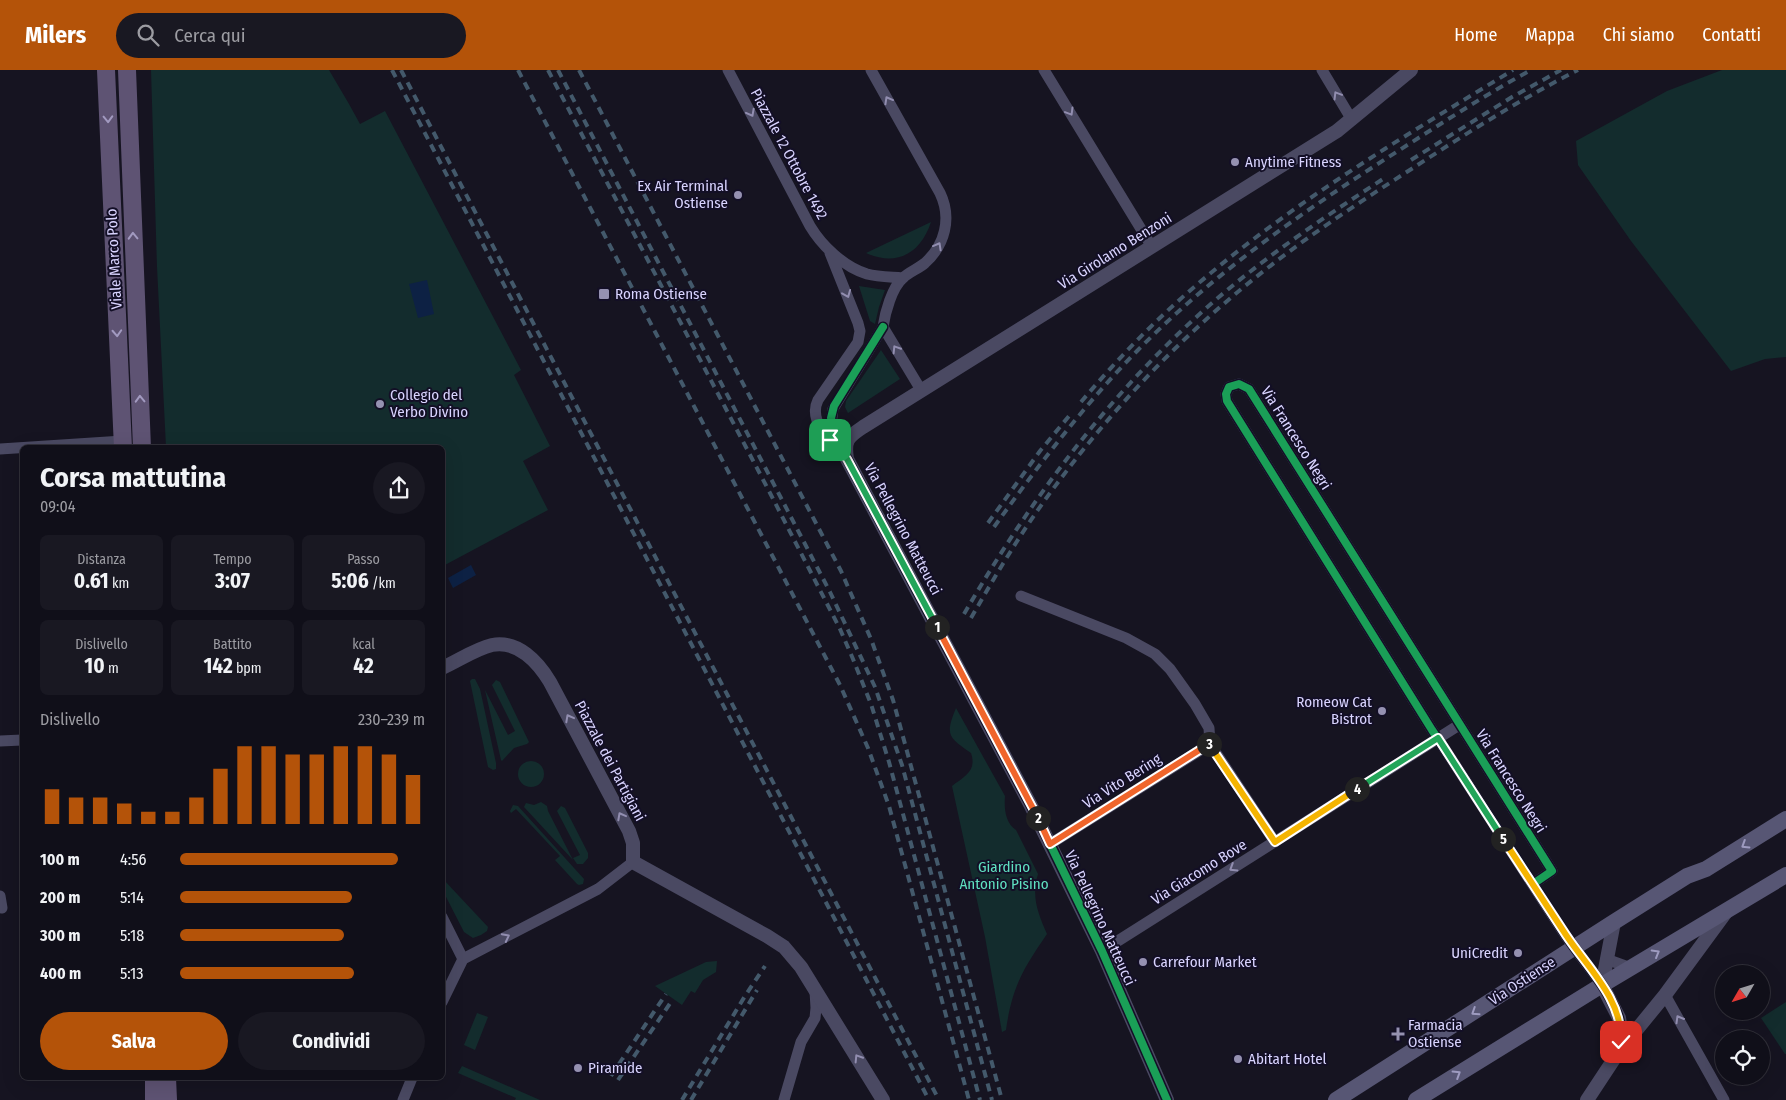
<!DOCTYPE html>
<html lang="it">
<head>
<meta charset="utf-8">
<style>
  body { margin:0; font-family:"Fira Sans Condensed",sans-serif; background:#191822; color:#f1f3f6; height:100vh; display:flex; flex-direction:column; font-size:19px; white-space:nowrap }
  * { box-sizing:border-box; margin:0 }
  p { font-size:16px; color:#9c9ca2 }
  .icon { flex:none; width:28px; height:28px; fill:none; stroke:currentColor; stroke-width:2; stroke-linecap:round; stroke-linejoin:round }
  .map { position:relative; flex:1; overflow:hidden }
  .panel { position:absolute; left:20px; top:375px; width:425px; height:635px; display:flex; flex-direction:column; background:#100f19; border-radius:8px; box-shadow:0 5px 20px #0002,0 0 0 1px #302f38 }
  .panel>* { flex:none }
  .needle { width:32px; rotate:231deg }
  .tools { position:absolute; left:1715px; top:895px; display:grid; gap:10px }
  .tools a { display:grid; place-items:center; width:55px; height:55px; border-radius:50%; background:#100f19; box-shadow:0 5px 20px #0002,0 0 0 1px #302f38; font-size:25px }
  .pin { position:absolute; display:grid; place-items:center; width:42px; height:42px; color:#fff; margin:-21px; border-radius:10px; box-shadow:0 2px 8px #0006 }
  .km { position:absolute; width:25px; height:25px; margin:-12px; border-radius:50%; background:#222; color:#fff; font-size:14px; line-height:25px; text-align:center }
  .round { display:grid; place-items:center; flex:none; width:52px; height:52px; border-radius:26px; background:#191822 }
  .headline { display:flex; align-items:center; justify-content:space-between; height:85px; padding:0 20px }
  h1 { font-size:28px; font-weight:700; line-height:38px }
  .figures { display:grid; grid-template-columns:repeat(3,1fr); gap:8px; height:85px; padding:5px 20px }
  .figures div { display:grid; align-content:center; border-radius:8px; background:#191822; text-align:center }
  .figures b { font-size:21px; font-weight:700 }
  .figures small { font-size:14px; font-weight:400 }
  .figures p { font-size:14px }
  .chart { height:140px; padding:10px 20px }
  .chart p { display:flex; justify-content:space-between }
  .chart svg { width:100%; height:90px; margin-top:5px; stroke:#b45309; stroke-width:6 }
  .action { display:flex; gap:10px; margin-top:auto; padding:10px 20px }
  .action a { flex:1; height:58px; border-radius:30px; background:#b45309; color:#fff; font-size:20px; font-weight:700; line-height:58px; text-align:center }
  .action a+a { background:#191822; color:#f1f3f6 }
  ul { padding:0 20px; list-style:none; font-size:16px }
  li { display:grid; grid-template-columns:80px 60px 1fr; align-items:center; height:38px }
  li i { height:12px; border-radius:6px; background:#b45309 }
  header { display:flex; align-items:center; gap:30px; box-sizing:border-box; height:70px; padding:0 25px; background:#b45309; color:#fff }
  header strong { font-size:24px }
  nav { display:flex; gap:28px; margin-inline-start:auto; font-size:18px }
  .search { width:350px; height:45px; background:#191822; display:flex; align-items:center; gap:12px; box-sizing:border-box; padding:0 18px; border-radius:28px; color:#9c9ca2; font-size:19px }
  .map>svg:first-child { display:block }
  .green { fill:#132c2d }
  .water { fill:#0d2144 }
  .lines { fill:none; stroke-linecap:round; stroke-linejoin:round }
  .minor { stroke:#4a4962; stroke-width:11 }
  .tertiary { stroke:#4a4962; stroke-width:14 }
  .secondary { stroke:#575674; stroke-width:16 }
  .primary { stroke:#5e5373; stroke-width:18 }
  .rail { stroke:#43596b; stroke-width:4; stroke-dasharray:8 6; stroke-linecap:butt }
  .cycleway-casing { stroke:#130f26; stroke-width:11 }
  .cycleway { stroke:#1a9f57; stroke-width:8 }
  .oneway { stroke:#928eb0 }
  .oneway2 { stroke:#a29ac0 }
  .oneway3 { stroke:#9e9bc0 }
  .split-1-casing { stroke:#fff; stroke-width:10 }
  .split-2-casing { stroke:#fff; stroke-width:10 }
  .split-3-casing { stroke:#fff; stroke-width:10 }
  .split-4-casing { stroke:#fff; stroke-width:10 }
  .split-5-casing { stroke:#fff; stroke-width:10 }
  .split-6-casing { stroke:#fff; stroke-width:10 }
  .split-1 { stroke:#22a559; stroke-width:6 }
  .split-2 { stroke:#f0652b; stroke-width:6 }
  .split-3 { stroke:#f0652b; stroke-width:6 }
  .split-4 { stroke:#f5b400; stroke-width:6 }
  .split-5 { stroke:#22a559; stroke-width:6 }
  .split-6 { stroke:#f5b400; stroke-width:6 }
  .poi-dot { fill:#9591b1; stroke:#130f26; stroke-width:2 }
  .labels { text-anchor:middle; stroke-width:4; stroke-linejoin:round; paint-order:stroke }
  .street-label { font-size:15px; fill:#d9d4ff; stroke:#130f26 }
  .poi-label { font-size:15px; fill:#d9d4ff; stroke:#130f26; text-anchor:start }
  .park-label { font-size:15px; fill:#5fe0c0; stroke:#130f26 }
</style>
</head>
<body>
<header>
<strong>Milers</strong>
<div class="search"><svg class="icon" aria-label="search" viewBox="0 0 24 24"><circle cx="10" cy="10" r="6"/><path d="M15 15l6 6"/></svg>Cerca qui</div>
<nav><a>Home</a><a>Mappa</a><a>Chi siamo</a><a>Contatti</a></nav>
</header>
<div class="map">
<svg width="1786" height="1030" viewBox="0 0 1786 1030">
  <rect width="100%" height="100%" fill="#161421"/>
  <path class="green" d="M151,0H329L349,34L360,54L385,41L521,300L514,305L550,376L523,391L548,440L443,496L442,378L166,377L157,197Z
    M1722,0H1786V287L1765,289L1731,301L1631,171L1578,95L1576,71L1667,21Z
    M931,152C921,183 897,197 866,183Z
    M859,216L885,220L879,237L875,254L870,251Z
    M881,280L900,309L848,343L845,337L846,331Z
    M472,609H475L480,619L496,693V699L493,700L488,697L470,611Z
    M496,610L500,612L529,672L527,674L514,678L502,691L501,690L485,620L508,665L515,661L492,615Z
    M956,638L1005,726C1004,738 1005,753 1016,760L1038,804C1031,827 1038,843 1047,864C1023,899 1012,917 1006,960L1002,962L985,867L952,716C965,706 977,701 971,683C948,667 945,665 956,638Z
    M518 704a13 13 0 1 1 26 0a13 13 0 1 1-26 0Z
    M541,732L547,736L548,741L573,790L524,737L526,733L534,735Z
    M513,735L518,736L584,809L583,814L579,815L577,814L555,790L560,786L516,739L511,743L510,741Z
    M561,736L565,738L588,783V788L583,794H577L573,788L580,785L557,741Z
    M443,809L488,857L487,861L481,865L473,868L464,862L443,821Z
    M717,891L716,902L703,910L695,923L691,921L682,935L655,916L706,892Z
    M1786,932V984H1785L1761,948Z
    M477,943L488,947L475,980L464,975Z
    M462,996L540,1030H515L516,1028L458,1003Z"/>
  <path class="water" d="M427,210L434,244L418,248L409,214Z
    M471,495L476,505L453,518L448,508Z"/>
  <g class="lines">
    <path class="minor" d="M728,0L810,156C822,176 844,197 867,204C878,207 891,207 902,208
      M871,0L940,123C952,148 945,175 925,193C918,199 909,202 903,208C892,217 885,243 883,257L921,320
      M1044,0L1152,177
      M1322,0L1352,50
      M830,183L858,253L860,261L858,272L818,330C807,352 833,375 847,389
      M841,376L831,354L833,339L883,257
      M0,379L123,371
      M1021,526L1126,568L1155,584L1170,599L1195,634L1209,658L1210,674L1275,772
      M0,671L22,670
      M1050,774L1210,674
      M1533,814L1552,801L1249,319L1239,314L1229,317L1226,324L1227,331L1432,660C1478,728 1521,797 1566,866C1577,883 1591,898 1602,915
      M0,826L2,838
      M442,847L463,889
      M1102,881L1459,655
      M463,889L598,819L633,792
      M1606,889L1631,898
      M1665,925L1724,1030
      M442,932L463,889
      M403,1030L412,1008
      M784,1030L801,972L815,948L816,938L815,921"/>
    <path class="tertiary" d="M442,598C458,591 475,579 492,575C518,570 538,592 550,612L629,761L633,773V792L767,866L784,877L801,897L883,1030
      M1614,852L1602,915L1619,948L1621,960L1620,979
      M1167,1030L1102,881L1030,734L847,389C844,370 848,367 863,357L1337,61L1411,0
      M1587,1030L1620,980L1665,925L1726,842"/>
    <path class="secondary" d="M1336,1030L1614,852L1687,806L1706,799L1786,749
      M1416,1030L1602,915L1786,805"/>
    <path class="primary" d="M106,0L123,378
      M127,0L142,378
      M154,1008V1030
      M167,1008L168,1030"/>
    <path class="rail" d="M392,0L929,1030
      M401,0L939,1030
      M518,0L840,615L868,678L889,736L969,1030
      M548,0L769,421L840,559L853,589L871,634L889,692L980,1030
      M558,0L830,522L875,617L902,695L992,1030
      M579,0L841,501L871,569L893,630L1002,1030
      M1411,90L1512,27L1561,0
      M1081,332C1119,287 1160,245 1206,207C1300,128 1408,64 1513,0
      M988,453L1040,381L1069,346
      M994,457C1038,396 1084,335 1137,281C1215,202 1305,140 1398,81C1442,53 1485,25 1531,0
      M964,544C1032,427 1110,322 1212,233C1266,186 1326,146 1386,107
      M971,548C998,501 1026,454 1059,411C1118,332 1188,260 1265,200C1312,163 1363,130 1413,98C1467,63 1521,29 1578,0
      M611,1006L666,924
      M618,1010L673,929
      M682,1030L745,926L765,896
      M691,1030L757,920"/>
    <defs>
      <path id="cycleway" d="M883,257L834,336L831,348L835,366L1037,747L1102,881L1167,1030
        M1533,814L1552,801L1249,319L1239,314L1229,317L1226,324L1227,331L1432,660C1477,727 1521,795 1565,864C1582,890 1605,913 1617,943C1622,955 1622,967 1620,980"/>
    </defs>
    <use href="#cycleway" class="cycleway-casing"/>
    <use href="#cycleway" class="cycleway"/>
  </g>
  <defs><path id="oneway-chevron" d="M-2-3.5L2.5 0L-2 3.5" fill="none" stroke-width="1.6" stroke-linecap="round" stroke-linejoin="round" transform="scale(1.25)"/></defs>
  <g class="oneway">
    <use href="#oneway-chevron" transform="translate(1337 25) rotate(-121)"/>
    <use href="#oneway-chevron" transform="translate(888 30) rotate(-119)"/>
    <use href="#oneway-chevron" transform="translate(1070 42) rotate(59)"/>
    <use href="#oneway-chevron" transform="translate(751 43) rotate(62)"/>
    <use href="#oneway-chevron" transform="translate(938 176) rotate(-61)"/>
    <use href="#oneway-chevron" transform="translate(847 224) rotate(68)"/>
    <use href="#oneway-chevron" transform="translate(896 279) rotate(-122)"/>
    <use href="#oneway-chevron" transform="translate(569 648) rotate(-118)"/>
    <use href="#oneway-chevron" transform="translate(621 746) rotate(-118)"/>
    <use href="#oneway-chevron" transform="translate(1233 798) rotate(148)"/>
    <use href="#oneway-chevron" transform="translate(506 867) rotate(-27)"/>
    <use href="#oneway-chevron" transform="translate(1679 949) rotate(-120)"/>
    <use href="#oneway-chevron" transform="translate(858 988) rotate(-122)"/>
  </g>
  <g class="oneway2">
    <use href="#oneway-chevron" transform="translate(108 49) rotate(88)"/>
    <use href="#oneway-chevron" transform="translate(133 166) rotate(-92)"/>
    <use href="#oneway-chevron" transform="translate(117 263) rotate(87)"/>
    <use href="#oneway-chevron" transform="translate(140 329) rotate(-92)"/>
  </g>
  <g class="oneway3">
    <use href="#oneway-chevron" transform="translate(1745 775) rotate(148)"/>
    <use href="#oneway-chevron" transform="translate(1656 883) rotate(-30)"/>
    <use href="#oneway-chevron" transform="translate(1475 942) rotate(147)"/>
    <use href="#oneway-chevron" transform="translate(1457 1004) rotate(-32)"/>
  </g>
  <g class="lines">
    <defs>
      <path id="split-1" d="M830,370L847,389L937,557"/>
      <path id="split-2" d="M937,557L1038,748"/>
      <path id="split-3" d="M1038,748L1050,774L1209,674"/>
      <path id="split-4" d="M1209,674L1275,772L1357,719"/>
      <path id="split-5" d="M1357,719L1438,668L1503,769"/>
      <path id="split-6" d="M1503,769C1524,801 1545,833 1566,865C1588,898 1623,930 1621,972"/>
    </defs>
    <use href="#split-1" class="split-1-casing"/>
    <use href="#split-2" class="split-2-casing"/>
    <use href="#split-3" class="split-3-casing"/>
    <use href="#split-4" class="split-4-casing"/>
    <use href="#split-5" class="split-5-casing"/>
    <use href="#split-6" class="split-6-casing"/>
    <use href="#split-1" class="split-1"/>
    <use href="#split-2" class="split-2"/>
    <use href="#split-3" class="split-3"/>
    <use href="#split-4" class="split-4"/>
    <use href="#split-5" class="split-5"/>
    <use href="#split-6" class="split-6"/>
  </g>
  <g class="poi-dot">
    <circle cx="1235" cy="92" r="5"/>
    <circle cx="738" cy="125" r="5"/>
    <rect x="598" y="218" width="12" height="12" rx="2.5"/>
    <circle cx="380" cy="334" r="5"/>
    <circle cx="1382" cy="641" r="5"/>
    <circle cx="1518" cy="883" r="5"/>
    <circle cx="1143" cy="892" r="5"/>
    <path d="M1395.5 956.5h5v5h5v5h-5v5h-5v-5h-5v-5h5z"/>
    <circle cx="1238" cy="989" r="5"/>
    <circle cx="578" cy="998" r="5"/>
  </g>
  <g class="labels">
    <g class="street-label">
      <text transform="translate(789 84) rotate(62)" y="5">Piazzale 12 Ottobre 1492</text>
      <text transform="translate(1115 181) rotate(-32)" y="5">Via Girolamo Benzoni</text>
      <text transform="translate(114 189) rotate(-93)" y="5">Viale Marco Polo</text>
      <text transform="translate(1296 368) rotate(58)" y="5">Via Francesco Negri</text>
      <text transform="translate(903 459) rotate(62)" y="5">Via Pellegrino Matteucci</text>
      <text transform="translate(610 691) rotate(62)" y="5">Piazzale dei Partigiani</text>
      <text transform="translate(1122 711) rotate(-32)" y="5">Via Vito Bering</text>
      <text transform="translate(1511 711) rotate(58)" y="5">Via Francesco Negri</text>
      <text transform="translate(1199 802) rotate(-32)" y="5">Via Giacomo Bove</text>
      <text transform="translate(1100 848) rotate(65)" y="5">Via Pellegrino Matteucci</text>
      <text transform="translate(1522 911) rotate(-33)" y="5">Via Ostiense</text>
    </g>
    <g class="poi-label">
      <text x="1245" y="97">Anytime Fitness</text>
      <text x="728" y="121" text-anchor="end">Ex Air Terminal<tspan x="728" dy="17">Ostiense</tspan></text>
      <text x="615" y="229">Roma Ostiense</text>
      <text x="390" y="330">Collegio del<tspan x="390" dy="17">Verbo Divino</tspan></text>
      <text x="1372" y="637" text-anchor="end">Romeow Cat<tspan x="1372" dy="17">Bistrot</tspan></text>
      <text x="1508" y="888" text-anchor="end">UniCredit</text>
      <text x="1153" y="897">Carrefour Market</text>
      <text x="1408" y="960">Farmacia<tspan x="1408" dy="17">Ostiense</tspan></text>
      <text x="1248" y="994">Abitart Hotel</text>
      <text x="588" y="1003">Piramide</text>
    </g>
    <g class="park-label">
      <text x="1004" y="802">Giardino<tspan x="1004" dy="17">Antonio Pisino</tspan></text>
    </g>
  </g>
</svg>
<div class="tools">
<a><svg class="needle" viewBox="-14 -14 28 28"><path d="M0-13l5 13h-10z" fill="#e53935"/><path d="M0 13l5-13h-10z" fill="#9c9ca2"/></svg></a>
<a><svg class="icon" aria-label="locate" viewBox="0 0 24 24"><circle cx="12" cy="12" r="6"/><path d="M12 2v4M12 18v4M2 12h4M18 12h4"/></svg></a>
</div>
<div class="pin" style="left:830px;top:370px;background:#1e9e55"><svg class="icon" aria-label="arrive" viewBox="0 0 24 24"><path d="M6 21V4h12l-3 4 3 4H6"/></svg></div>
<div class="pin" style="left:1621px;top:972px;background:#d93025"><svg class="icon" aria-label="check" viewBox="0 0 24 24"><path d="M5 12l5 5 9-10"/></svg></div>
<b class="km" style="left:937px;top:557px">1</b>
<b class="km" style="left:1038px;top:748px">2</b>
<b class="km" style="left:1209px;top:674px">3</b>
<b class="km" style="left:1357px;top:719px">4</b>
<b class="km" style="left:1503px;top:769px">5</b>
<section class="panel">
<div class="headline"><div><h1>Corsa mattutina</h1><p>09:04</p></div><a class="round"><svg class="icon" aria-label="share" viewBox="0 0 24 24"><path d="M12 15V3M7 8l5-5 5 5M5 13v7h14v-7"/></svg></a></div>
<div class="figures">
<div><p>Distanza</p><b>0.61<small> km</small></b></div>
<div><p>Tempo</p><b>3:07</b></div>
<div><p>Passo</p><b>5:06<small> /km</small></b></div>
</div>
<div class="figures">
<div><p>Dislivello</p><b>10<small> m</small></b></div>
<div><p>Battito</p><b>142<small> bpm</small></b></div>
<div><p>kcal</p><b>42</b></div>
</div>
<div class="chart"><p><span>Dislivello</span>230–239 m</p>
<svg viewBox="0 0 160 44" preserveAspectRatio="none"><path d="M5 44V27M15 44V31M25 44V31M35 44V34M45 44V38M55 44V38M65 44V31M75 44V17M85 44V6M95 44V6M105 44V10M115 44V10M125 44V6M135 44V6M145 44V10M155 44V20"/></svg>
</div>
<ul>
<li><b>100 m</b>4:56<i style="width:89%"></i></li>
<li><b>200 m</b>5:14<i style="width:70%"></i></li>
<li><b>300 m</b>5:18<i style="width:67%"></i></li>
<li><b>400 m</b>5:13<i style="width:71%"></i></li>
</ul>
<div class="action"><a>Salva</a><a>Condividi</a></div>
</section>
</div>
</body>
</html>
